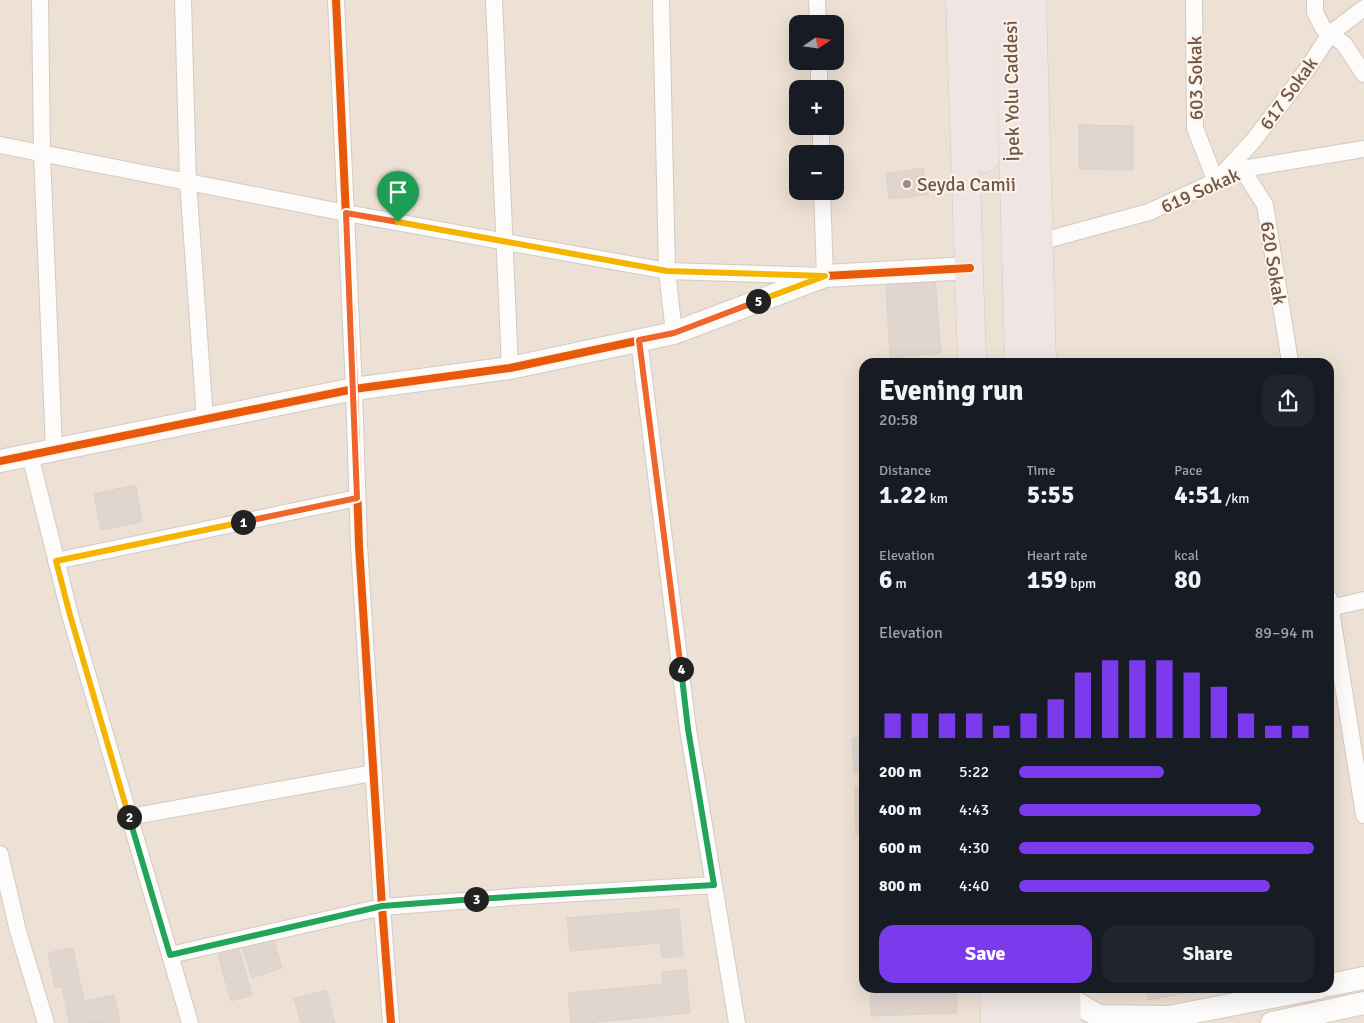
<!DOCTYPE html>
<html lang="en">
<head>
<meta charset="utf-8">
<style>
  body { margin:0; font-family:Signika,sans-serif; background:#20242c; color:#f1f3f6; height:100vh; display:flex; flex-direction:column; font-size:19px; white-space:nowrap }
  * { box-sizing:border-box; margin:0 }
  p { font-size:16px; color:#9ea1a6 }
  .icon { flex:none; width:28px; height:28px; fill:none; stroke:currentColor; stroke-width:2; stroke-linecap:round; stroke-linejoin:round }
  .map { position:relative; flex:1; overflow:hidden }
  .details { position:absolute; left:859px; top:358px; width:475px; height:635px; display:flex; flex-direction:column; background:#171b24; border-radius:15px; box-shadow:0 5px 20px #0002 }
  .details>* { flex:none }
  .needle { width:32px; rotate:77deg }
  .tools { position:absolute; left:789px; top:15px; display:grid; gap:10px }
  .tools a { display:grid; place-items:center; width:55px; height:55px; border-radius:10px; background:#171b24; box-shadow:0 5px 20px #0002; font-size:25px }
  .pin { position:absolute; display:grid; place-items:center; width:42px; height:42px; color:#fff; margin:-51px -21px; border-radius:50% 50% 50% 0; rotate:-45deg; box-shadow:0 0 5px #0007 }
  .pin .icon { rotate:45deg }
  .km { position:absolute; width:25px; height:25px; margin:-12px; border-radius:50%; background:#222; color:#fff; font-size:14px; line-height:25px; text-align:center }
  .round { display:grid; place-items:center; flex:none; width:52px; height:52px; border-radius:15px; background:#20242c }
  .overview { display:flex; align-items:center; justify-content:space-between; height:85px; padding:0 20px }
  h1 { font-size:28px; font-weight:800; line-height:38px }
  .metrics { display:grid; grid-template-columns:repeat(3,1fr); gap:8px; height:85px; padding:5px 20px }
  .metrics div { display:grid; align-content:center }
  .metrics b { font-size:25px; font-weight:800 }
  .metrics small { font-size:14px; font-weight:400 }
  .metrics p { font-size:14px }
  .chart { height:140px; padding:10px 20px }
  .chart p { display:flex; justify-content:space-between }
  .chart svg { width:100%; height:90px; margin-top:5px; stroke:#7c3aed; stroke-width:6 }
  .button { display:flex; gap:10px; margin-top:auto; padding:10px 20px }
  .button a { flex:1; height:58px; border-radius:15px; background:#7c3aed; color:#fff; font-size:20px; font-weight:800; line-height:58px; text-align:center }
  .button a+a { background:#20242c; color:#f1f3f6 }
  ul { padding:0 20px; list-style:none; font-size:16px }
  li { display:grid; grid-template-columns:80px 60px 1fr; align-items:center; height:38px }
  li i { height:12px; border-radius:6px; background:#7c3aed }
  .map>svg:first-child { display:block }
  .residential { fill:#ede0d4; fill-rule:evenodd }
  .building { fill:#e0d6cf; stroke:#ddd1ca }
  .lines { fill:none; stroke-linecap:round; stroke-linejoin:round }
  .street-casing { stroke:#d2cac4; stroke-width:18 }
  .secondary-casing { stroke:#d3cac4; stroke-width:24 }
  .highway-casing { stroke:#d3cac4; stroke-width:29 }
  .street { stroke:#fdfcfb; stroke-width:16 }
  .secondary { stroke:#fdfcfb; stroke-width:22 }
  .highway { stroke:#efe6e3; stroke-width:28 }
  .cycleway-casing { stroke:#fef3e7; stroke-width:11 }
  .cycleway { stroke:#e8590c; stroke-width:8 }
  .split-1-casing { stroke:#fff; stroke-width:10 }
  .split-2-casing { stroke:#fff; stroke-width:10 }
  .split-3-casing { stroke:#fff; stroke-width:10 }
  .split-4-casing { stroke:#fff; stroke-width:10 }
  .split-5-casing { stroke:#fff; stroke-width:10 }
  .split-6-casing { stroke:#fff; stroke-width:10 }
  .split-1 { stroke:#f0652b; stroke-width:6 }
  .split-2 { stroke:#f5b400; stroke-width:6 }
  .split-3 { stroke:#22a559; stroke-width:6 }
  .split-4 { stroke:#22a559; stroke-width:6 }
  .split-5 { stroke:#f0652b; stroke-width:6 }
  .split-6 { stroke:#f5b400; stroke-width:6 }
  .poi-dot { fill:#9e8b81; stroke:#fef3e7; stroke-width:2 }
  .labels { text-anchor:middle; stroke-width:4; stroke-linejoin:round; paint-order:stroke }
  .street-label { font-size:19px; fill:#6f554a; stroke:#fef3e7 }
  .poi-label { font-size:19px; fill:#6f554a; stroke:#fef3e7; text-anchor:start }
</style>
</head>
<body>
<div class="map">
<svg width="1364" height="1023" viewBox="0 0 1364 1023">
  <rect width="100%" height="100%" fill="#f4eee7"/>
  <path class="residential" d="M0,0H1364V1023H0ZM798,24H835V61H798ZM798,89H835V126H798ZM798,154H835V191H798ZM864,362H1329V988H864Z"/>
  <path class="building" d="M1079,125L1133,126V170L1079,169Z
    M923,168L928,195L889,199L886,174Z
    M935,279L941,353L890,358L886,285Z
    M136,485L142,522L101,530L94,494Z
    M852,738H864V772L854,773Z
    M855,787H864V833L856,834Z
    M679,909L683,956L662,958L660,943L570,951L567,918Z
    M274,940L282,968L252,978L243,949Z
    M73,948L84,1001L114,995L120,1022L69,1023L62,986L55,988L48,953Z
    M239,949L252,995L231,1001L218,955Z
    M686,970L690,1013L587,1023H571L568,993L663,984L662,972Z
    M870,988H956L957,1013L871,1016Z
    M1146,988H1194L1195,991L1149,1000Z
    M326,990L335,1023H301L294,999Z"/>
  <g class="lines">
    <defs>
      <path id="street" d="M40,0L42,153L54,450
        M183,0L188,182L205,419
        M336,0L354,389L359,546L382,907L391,1023
        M494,0L510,368
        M661,0L667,271L674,333
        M817,0L818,24
        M1194,0L1195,128L1216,182
        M1315,0V12L1323,28L1344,44L1364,74
        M819,61V89
        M821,126V154
        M0,145L346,213L667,271L825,276L822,191
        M1242,169L1265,205L1290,362
        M1221,176L1253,141L1306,71L1330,34L1364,8
        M1039,242L1149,212L1242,169L1364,149
        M639,340L688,729L737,1023
        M30,455L70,615L190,1023
        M56,561L357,498
        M1329,598L1364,815
        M1330,608L1364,600
        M129,817L373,773
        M0,854L18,931L46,1023
        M170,955L382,907L525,896L714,885"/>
      <path id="secondary" d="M0,461L354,389L510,368L674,333L825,276L970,268
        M1329,985L1364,978
        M1066,997L1099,1016L1168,1017L1318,988
        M1272,1023L1364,1003"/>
      <path id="highway" d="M960,0L972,362
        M981,0L985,158
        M1009,0L1019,362
        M1032,0L1042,362
        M994,988L995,1023
        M1016,988L1018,1023
        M1043,988L1045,1023
        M1066,988L1067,1023"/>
    </defs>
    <use href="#street" class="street-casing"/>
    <use href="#secondary" class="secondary-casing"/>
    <use href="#highway" class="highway-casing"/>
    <use href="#street" class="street"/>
    <use href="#secondary" class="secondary"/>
    <use href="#highway" class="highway"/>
    <defs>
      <path id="cycleway" d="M336,0L354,389L359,546L382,907L391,1023
        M0,461L354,389L510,368L674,333L825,276L970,268"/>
    </defs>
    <use href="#cycleway" class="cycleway-casing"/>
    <use href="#cycleway" class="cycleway"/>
  </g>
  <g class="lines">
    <defs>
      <path id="split-1" d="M243,522L357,498L346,213L398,222"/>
      <path id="split-2" d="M129,817L70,615L56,561L243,522"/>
      <path id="split-3" d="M129,817L170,955L382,906L476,899"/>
      <path id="split-4" d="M476,899L714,885L688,729L681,669"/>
      <path id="split-5" d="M681,669L639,340L674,333L758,301"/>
      <path id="split-6" d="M398,222L667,271L825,276L758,301"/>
    </defs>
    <use href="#split-1" class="split-1-casing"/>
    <use href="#split-2" class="split-2-casing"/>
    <use href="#split-3" class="split-3-casing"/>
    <use href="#split-4" class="split-4-casing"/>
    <use href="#split-5" class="split-5-casing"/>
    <use href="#split-6" class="split-6-casing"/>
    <use href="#split-1" class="split-1"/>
    <use href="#split-2" class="split-2"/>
    <use href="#split-3" class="split-3"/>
    <use href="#split-4" class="split-4"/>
    <use href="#split-5" class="split-5"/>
    <use href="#split-6" class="split-6"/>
  </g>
  <circle class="poi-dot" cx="907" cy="184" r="5"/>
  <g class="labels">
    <g class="street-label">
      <text transform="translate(1195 78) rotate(-91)" y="7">603 Sokak</text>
      <text transform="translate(1011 91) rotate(-91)" y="7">İpek Yolu Caddesi</text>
      <text transform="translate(1288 93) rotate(-54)" y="7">617 Sokak</text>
      <text transform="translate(1200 190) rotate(-24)" y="7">619 Sokak</text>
      <text transform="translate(1274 263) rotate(81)" y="7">620 Sokak</text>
    </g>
    <g class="poi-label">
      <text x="917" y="191">Seyda Camii</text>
    </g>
  </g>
</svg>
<div class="tools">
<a><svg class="needle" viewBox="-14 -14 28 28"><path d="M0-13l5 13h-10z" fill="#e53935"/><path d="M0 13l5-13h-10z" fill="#9ea1a6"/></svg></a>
<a>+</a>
<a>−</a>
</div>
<div class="pin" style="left:398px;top:222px;background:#1e9e55"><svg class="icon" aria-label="arrive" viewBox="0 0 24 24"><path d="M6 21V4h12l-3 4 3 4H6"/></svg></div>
<b class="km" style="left:243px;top:522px">1</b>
<b class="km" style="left:129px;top:817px">2</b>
<b class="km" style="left:476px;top:899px">3</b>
<b class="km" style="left:681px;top:669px">4</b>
<b class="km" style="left:758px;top:301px">5</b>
<section class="details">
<div class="overview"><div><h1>Evening run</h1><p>20:58</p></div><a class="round"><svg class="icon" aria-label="share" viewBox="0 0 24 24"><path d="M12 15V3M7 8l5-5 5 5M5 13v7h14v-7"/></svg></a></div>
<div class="metrics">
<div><p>Distance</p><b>1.22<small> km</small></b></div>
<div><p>Time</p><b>5:55</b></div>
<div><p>Pace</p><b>4:51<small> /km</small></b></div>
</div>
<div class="metrics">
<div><p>Elevation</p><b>6<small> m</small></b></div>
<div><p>Heart rate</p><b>159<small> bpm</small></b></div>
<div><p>kcal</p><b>80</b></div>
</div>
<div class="chart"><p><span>Elevation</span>89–94 m</p>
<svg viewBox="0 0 160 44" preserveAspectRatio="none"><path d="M5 44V32M15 44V32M25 44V32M35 44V32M45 44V38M55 44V32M65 44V25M75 44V12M85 44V6M95 44V6M105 44V6M115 44V12M125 44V19M135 44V32M145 44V38M155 44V38"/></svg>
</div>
<ul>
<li><b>200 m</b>5:22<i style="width:49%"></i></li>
<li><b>400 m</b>4:43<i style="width:82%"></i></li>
<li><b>600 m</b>4:30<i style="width:100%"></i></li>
<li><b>800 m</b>4:40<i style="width:85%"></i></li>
</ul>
<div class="button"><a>Save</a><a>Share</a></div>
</section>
</div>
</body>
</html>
